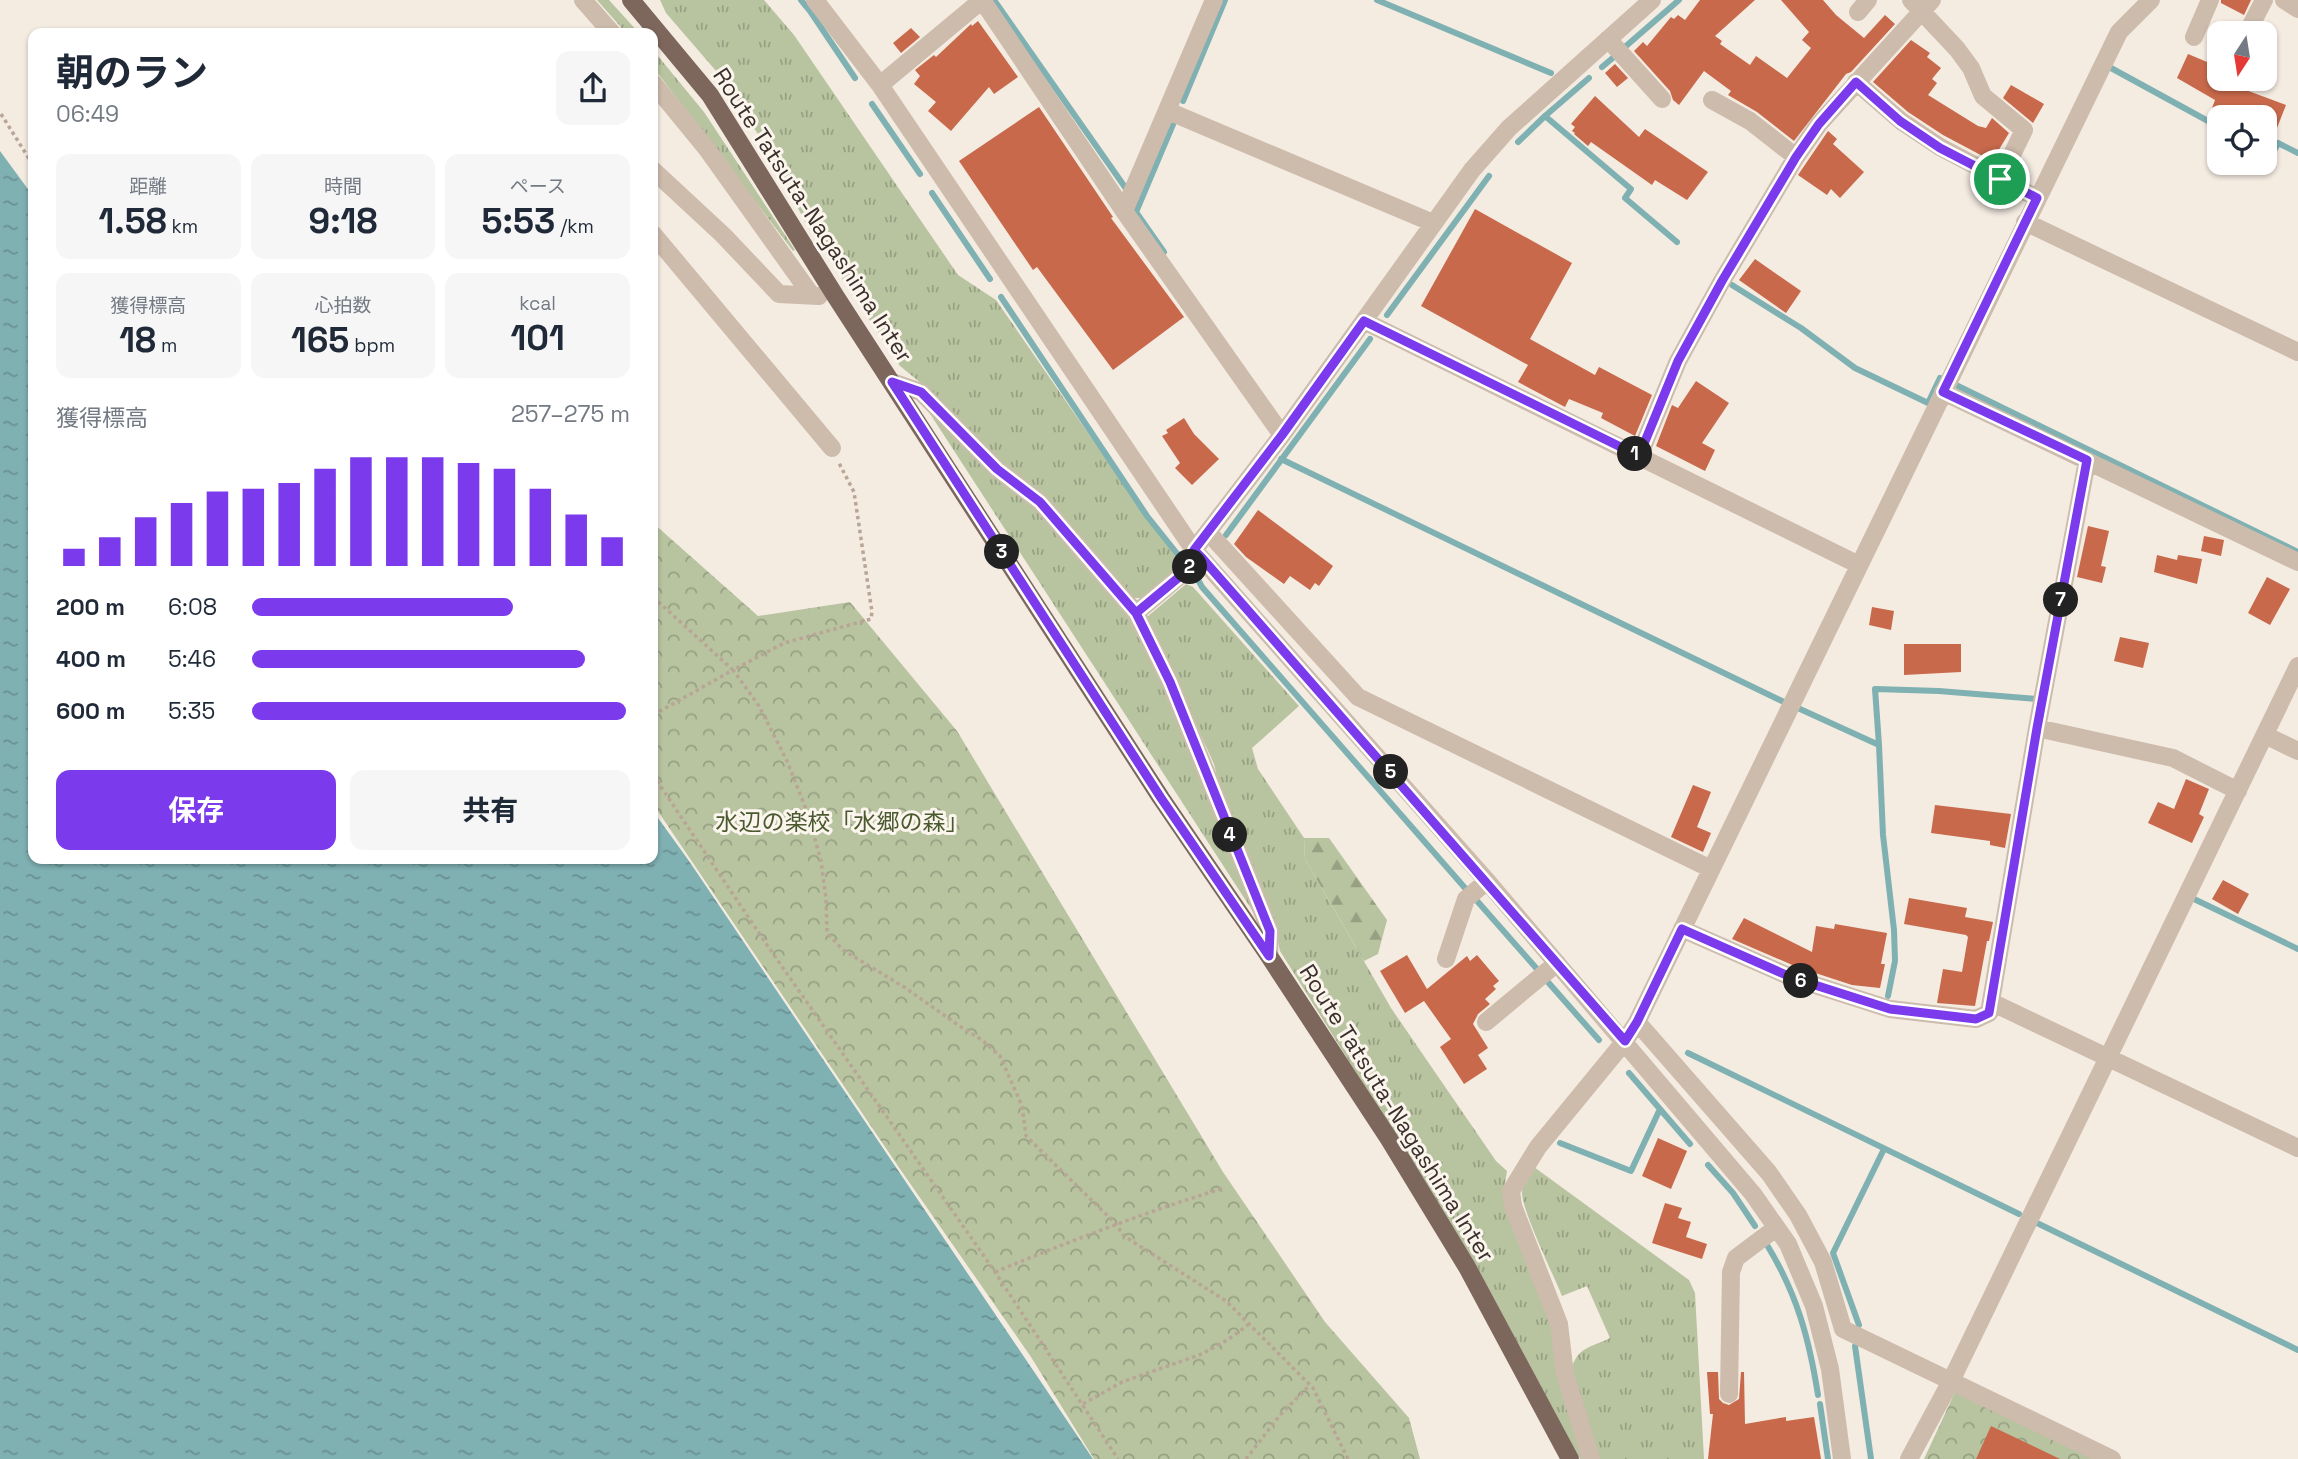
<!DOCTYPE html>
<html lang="ja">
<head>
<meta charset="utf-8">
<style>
  body { margin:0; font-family:"Space Grotesk","Noto Sans JP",sans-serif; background:#f6f6f7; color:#1f2937; height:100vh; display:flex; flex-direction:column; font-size:26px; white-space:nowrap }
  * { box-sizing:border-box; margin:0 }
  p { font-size:23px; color:#747a83 }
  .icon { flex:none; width:38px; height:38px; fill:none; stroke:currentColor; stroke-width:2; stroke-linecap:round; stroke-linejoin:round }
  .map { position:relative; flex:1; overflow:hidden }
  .side { position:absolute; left:28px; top:28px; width:630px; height:836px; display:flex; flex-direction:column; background:#fff; border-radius:14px; box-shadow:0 2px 5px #0004 }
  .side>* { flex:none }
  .needle { width:46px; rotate:192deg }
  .buttons { position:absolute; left:2207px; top:21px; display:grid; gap:14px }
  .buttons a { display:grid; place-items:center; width:70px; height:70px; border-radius:14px; background:#fff; box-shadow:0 2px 5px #0004; font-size:35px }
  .pin { position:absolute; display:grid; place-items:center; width:60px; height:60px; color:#fff; margin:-30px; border:4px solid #fff; border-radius:50%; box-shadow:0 2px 7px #0007 }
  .km { position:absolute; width:35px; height:35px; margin:-18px; border-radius:50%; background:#222; color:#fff; font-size:19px; line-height:35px; text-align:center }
  .round { display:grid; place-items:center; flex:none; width:74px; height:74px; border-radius:14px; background:#f6f6f7 }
  .head { display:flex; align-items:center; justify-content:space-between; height:119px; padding:0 28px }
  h1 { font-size:38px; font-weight:700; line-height:52px }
  .metrics { display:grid; grid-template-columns:repeat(3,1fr); gap:10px; height:119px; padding:7px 28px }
  .metrics div { display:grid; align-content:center; border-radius:14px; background:#f6f6f7; text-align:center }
  .metrics b { font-size:35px; font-weight:700 }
  .metrics small { font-size:19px; font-weight:400 }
  .metrics p { font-size:19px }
  .chart { height:196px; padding:14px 28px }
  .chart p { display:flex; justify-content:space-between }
  .chart svg { width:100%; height:126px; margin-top:7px; stroke:#7c3aed; stroke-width:6 }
  .action { display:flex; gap:14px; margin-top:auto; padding:14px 28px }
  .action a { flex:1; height:80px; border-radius:14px; background:#7c3aed; color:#fff; font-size:28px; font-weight:700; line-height:80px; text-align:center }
  .action a+a { background:#f6f6f7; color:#1f2937 }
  ul { padding:0 28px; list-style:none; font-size:23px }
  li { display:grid; grid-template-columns:112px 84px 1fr; align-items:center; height:52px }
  li i { height:18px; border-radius:9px; background:#7c3aed }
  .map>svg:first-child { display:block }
  .grass { fill:url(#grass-tufts) }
  .forest { fill:url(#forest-firs) }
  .park { fill:url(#park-crowns) }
  .water { fill:url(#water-ripples) }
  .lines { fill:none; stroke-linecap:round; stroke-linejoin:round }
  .stream { stroke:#7fb0b2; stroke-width:6 }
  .building { fill:#c8694b }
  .path { stroke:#b9a596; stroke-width:3.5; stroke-dasharray:3.5 3.5; stroke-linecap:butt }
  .minor { stroke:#cdbbac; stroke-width:18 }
  .major { stroke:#7d675c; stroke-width:18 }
  .route-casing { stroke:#fff; stroke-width:14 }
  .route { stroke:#7c3aed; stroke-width:9 }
  .labels { text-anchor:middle; stroke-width:6; stroke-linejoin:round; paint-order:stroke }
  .street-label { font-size:23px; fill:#3b302b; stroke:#fbf5ee }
  .park-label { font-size:23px; fill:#4a5a2e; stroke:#fbf5ee }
</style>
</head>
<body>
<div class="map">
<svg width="2298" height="1459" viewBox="0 0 2298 1459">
  <defs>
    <pattern id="grass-tufts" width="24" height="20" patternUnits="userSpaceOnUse" patternTransform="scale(1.75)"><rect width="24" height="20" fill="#b8c4a0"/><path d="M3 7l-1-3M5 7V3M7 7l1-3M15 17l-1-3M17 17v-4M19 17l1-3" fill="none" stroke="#97a083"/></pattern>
    <pattern id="forest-firs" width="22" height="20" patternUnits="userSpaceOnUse" patternTransform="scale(1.75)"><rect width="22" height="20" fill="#b8c4a0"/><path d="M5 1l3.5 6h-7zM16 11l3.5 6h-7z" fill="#97a083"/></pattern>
    <pattern id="park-crowns" width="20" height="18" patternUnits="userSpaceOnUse" patternTransform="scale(1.75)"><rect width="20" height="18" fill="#b8c4a0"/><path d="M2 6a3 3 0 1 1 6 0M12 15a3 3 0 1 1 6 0" fill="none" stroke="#97a083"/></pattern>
    <pattern id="water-ripples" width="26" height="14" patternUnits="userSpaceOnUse" patternTransform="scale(1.75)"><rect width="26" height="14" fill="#7fb0b2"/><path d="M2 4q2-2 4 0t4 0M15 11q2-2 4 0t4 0" fill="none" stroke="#699091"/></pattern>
  </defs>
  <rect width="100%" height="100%" fill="#f4ebe1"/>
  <path class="grass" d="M597,0H609L639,33H626Z
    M660,0H764L794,35L958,275L996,300L1146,517L1177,558L1181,567L1142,598H1130L999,465L933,393L900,366L808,227L761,139L723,79L666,13Z
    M653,50L704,112L795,250L793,251L653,67Z
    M925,406L1034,502L1132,620L1166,687L1263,927Z
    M1186,584L1193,587L1299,706L1252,748L1258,769L1304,838L1305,859L1391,1008L1496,1161L1507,1171L1504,1189L1546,1298L1586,1459H1580L1474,1261L1280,951L1275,926L1224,806L1214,764L1147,617Z
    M1534,1167L1689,1280L1695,1293L1704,1459H1596L1571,1371C1577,1346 1591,1348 1610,1338L1587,1286L1562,1296C1554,1276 1521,1208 1522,1192C1522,1182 1529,1174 1534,1167Z"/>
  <path class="forest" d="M1304,838H1329L1387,920L1378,954L1364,961L1305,859Z"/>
  <path class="park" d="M653,523L758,616L850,602L957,731L1223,1172L1325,1322L1409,1418L1420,1459H1094L1031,1357L900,1169L653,804Z
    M1956,1390L2099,1459H1924Z"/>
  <path class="water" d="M0,151L33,196V859H653V811L689,861L1093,1459H0Z"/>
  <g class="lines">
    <path class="stream" d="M801,0L810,11L855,78
      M994,0L1127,190
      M1377,0L1551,73
      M1626,46L1679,0
      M1602,67L1615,56
      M2111,68L2219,127
      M1183,101L1225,0
      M872,104L920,174
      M1545,116L1631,189L1625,198L1677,242
      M1518,142L1545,116L1589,78
      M2264,151L2272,155L2278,143L2298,153
      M932,193L990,279
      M1164,252L1136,212L1174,122
      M1732,285L1801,328L1855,368L1928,403L1940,378
      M1001,297L1147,516L1179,556
      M1387,315L1489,176
      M1956,385L2298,552
      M1281,459L1784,702
      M1226,535L1370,339
      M1197,578L1202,587L1465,888
      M1800,709L1879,745L1883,835L1894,930L1895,961L1888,996
      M1879,745L1875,689L1939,691L2037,699
      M2194,899L2298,949
      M1478,902L1537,969
      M1547,981L1599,1040
      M1688,1053L2019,1214
      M1629,1073L1690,1144
      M1560,1143L1631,1171L1660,1109
      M1708,1165L1733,1193L1755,1226
      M2037,1223L2298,1350
      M1767,1245C1797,1294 1809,1338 1818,1395
      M1859,1325L1833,1253L1884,1149
      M1855,1346L1871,1459
      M1820,1404L1828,1459"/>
  </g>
  <path class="building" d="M1700,0H1755L1715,36L1722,41L1720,44L1750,65L1756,56L1787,78L1811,48L1802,40L1809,32L1781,0H1823L1836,15L1864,38L1885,15L1895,24L1851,72L1846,74L1794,141L1757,112L1728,95L1731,91L1704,71L1679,105L1673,100L1670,91L1634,51L1643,42L1647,46L1671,17L1674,19L1678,15L1685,20Z
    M2221,0H2251L2244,15L2221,3Z
    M978,21L1018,77L994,94L989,87L951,131L928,111L936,102L914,84L920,76L915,70L934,55L936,57L971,24L972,26Z
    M911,28L920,37L901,53L893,43Z
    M1911,40L1930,53L1927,57L1941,68L1932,79L1937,83L1928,95L1978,126L1986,128L1992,118L2009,133L1992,161L1943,135L1908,112L1873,82Z
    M2188,54L2219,67V80L2286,105L2266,156L2264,117H2243L2228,112L2225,117L2211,111L2215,100L2177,78Z
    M1615,64L1628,78L1617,87L1605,73Z
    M2011,85L2044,104L2033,123L2003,98Z
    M1595,96L1639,137L1645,129L1708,172L1687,200L1655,180L1652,185L1591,142L1588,146L1574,134L1575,133L1572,131L1575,127L1571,124Z
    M1039,107L1113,217L1111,218L1184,317L1113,370L1037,267L1033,270L959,161Z
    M1828,131L1837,139L1833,144L1864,172L1840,198L1831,189L1827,195L1798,175Z
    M1475,209L1572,263L1530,339L1595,375L1599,367L1652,395L1635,436L1601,418L1603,413L1569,399L1565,407L1518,382L1528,365L1421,306Z
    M1755,259L1801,291L1786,313L1739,280Z
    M1696,381L1729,403L1702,443L1715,450L1705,471L1656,446L1672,405L1678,408Z
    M1184,418L1194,434L1219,459L1192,485L1175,468L1180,463L1162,436L1168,433L1166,430Z
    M1258,510L1333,566L1319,586L1315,583L1310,590L1290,576L1284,584L1246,557L1234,544Z
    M2088,526L2109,531L2101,566L2106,567L2102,583L2077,577Z
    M2204,536L2224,540L2221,556L2201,551Z
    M2157,555L2177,560L2178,555L2202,559L2197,584L2154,572Z
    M2267,577L2290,589L2270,625L2248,613Z
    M1872,607L1894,611L1891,630L1869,625Z
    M2120,637L2149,643L2143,668L2114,661Z
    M1904,644H1961V672L1904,675Z
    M2186,779L2209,789L2199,814L2204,817L2192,843L2148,823L2158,802L2174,809Z
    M1693,785L1711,792L1697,827L1711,833L1703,852L1671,837Z
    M1935,805L2011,814L2005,848L1990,845V841L1931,833Z
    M2223,880L2249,894L2238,914L2212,899Z
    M1909,898L1967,908L1965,917L1993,922L1989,941H1987L1975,1006L1937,1003L1943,969L1962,972L1968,937L1966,935L1904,924Z
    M1744,918L1812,952L1816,926L1834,929L1835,924L1887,933L1881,964H1885L1880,988L1852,985L1797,967L1732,939Z
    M1407,955L1427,989L1467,956L1470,961L1477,955L1499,981L1493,986L1496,989L1485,999L1490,1004L1478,1014L1473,1024L1488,1048L1478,1055L1487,1069L1464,1084L1440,1047L1451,1039L1424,1001L1405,1013L1380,971Z
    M1658,1138L1687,1151L1671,1189L1642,1176Z
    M1665,1203L1682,1208L1678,1218L1691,1222L1686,1237L1707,1244L1702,1259L1652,1243Z
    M1707,1372H1718L1719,1399L1723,1403L1729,1405L1739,1399L1741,1372H1744L1745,1424L1786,1417V1421L1814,1417L1821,1459H1708L1713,1414H1710Z
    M1991,1426L2060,1459H1976Z"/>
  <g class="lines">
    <path class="path" d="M1,114L33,165
      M653,597L733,670L784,643L871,619L872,612L854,492L839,463
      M653,715L733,670L759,706L787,761L808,814L821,861L826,899L827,933L843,950L904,987L958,1025L982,1040L1000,1056L1022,1106L1026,1136L1116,1224L1124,1236L1226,1301L1313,1388L1348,1459
      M653,775L767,945L993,1269L1118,1459
      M995,1272C1070,1241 1146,1212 1224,1188
      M1083,1404L1122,1382L1202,1354L1229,1339L1248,1325
      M1246,1459L1280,1415L1310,1385"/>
    <path class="minor" d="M583,0L612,33
      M815,0L880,85L1194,550L1487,881L1753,1194L1788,1244L1814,1306L1830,1369L1842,1459
      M982,0L1124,211L1282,435
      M1911,0L1957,49L1971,68L1983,96L2024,130L2000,179
      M2284,0L2298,9
      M1858,12L1868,0
      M2247,33L2264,0
      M2194,37L2210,0
      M1608,39L1662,99
      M1856,82L1901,121L1940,147L2037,198
      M653,83L707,149L812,296
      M880,85L982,0
      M1712,100L1750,121L1796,157
      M1168,111L1433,223
      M653,170L723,235L779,294L819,296
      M1124,211L1214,0
      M2025,222L2298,352
      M653,234L832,448
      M1364,321L1859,565
      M892,382L921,392L997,469L1040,502L1136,613L1170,682L1270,931L1269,956
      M1943,392L2298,562
      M1639,456L1678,361L1722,281L1796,157L1819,124L1932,0
      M1208,532L1358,697L1711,869
      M1194,550L1282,435L1472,170L1509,128L1652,0
      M1136,613L1201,558
      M2037,728L2173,758L2238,791
      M2265,735L2298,751
      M1682,929L1793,978L1890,1009L1976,1019L1989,1013L2037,728L2087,461
      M1446,959L1466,899L1487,881
      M1991,1002L2298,1148
      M1486,1022L1557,963
      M1637,1022L1769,1173L1798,1215L1823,1262L1843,1329L2112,1459
      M1729,1394L1731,1272L1736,1258L1776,1228
      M1591,1459L1565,1374L1559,1324L1513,1206L1511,1191L1538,1147L1625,1041L1637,1022L2119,32L2151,0
      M1909,1459L1951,1381L2298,666"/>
    <path class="major" d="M631,0L710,95L836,297L1161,798L1269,956L1389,1139L1467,1267L1570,1459"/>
  </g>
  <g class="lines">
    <defs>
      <path id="route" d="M2000,179L1940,148L1900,121L1856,82L1819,124L1796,157L1722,281L1678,361L1639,456L1364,321L1282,435L1194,550L1202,558L1136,613L1040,502L997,469L921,392L892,382L1161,798L1269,956L1270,931L1170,682L1136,613L1202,558L1625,1041L1637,1022L1682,929L1793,978L1890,1009L1976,1019L1989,1013L2037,728L2087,460L1943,392L2037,198L2000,179"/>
    </defs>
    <use href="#route" class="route-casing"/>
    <use href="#route" class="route"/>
  </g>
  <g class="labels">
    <g class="street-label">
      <text transform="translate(813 215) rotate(57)" y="8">Route Tatsuta-Nagashima Inter</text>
      <text transform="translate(1397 1113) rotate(58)" y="8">Route Tatsuta-Nagashima Inter</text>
    </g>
    <g class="park-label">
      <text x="842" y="830">水辺の楽校「水郷の森」</text>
    </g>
  </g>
</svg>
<div class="buttons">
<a><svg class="needle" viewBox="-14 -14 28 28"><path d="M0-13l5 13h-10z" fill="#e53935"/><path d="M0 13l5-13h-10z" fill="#747a83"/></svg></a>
<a><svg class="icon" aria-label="locate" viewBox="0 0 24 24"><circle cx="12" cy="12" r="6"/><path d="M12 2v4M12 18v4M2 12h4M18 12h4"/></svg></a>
</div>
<div class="pin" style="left:2000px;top:179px;background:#1e9e55"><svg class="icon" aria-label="arrive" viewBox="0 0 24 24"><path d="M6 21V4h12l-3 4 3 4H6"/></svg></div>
<b class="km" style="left:1635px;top:454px">1</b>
<b class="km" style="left:1190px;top:567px">2</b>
<b class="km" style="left:1002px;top:552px">3</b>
<b class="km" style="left:1230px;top:835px">4</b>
<b class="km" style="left:1391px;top:772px">5</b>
<b class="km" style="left:1801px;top:981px">6</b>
<b class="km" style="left:2061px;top:600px">7</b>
<section class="side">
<div class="head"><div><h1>朝のラン</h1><p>06:49</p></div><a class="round"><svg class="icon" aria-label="share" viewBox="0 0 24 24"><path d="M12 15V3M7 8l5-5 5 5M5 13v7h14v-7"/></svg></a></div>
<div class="metrics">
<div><p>距離</p><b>1.58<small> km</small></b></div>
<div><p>時間</p><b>9:18</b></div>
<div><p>ペース</p><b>5:53<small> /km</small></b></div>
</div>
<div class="metrics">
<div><p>獲得標高</p><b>18<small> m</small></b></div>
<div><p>心拍数</p><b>165<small> bpm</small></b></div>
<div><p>kcal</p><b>101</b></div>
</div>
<div class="chart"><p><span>獲得標高</span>257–275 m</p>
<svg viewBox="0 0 160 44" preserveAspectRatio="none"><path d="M5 44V38M15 44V34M25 44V27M35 44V22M45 44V18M55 44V17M65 44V15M75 44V10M85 44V6M95 44V6M105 44V6M115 44V8M125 44V10M135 44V17M145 44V26M155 44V34"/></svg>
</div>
<ul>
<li><b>200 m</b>6:08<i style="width:69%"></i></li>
<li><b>400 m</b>5:46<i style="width:88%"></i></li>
<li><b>600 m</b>5:35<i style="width:99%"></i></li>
</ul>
<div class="action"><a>保存</a><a>共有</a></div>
</section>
</div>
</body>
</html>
